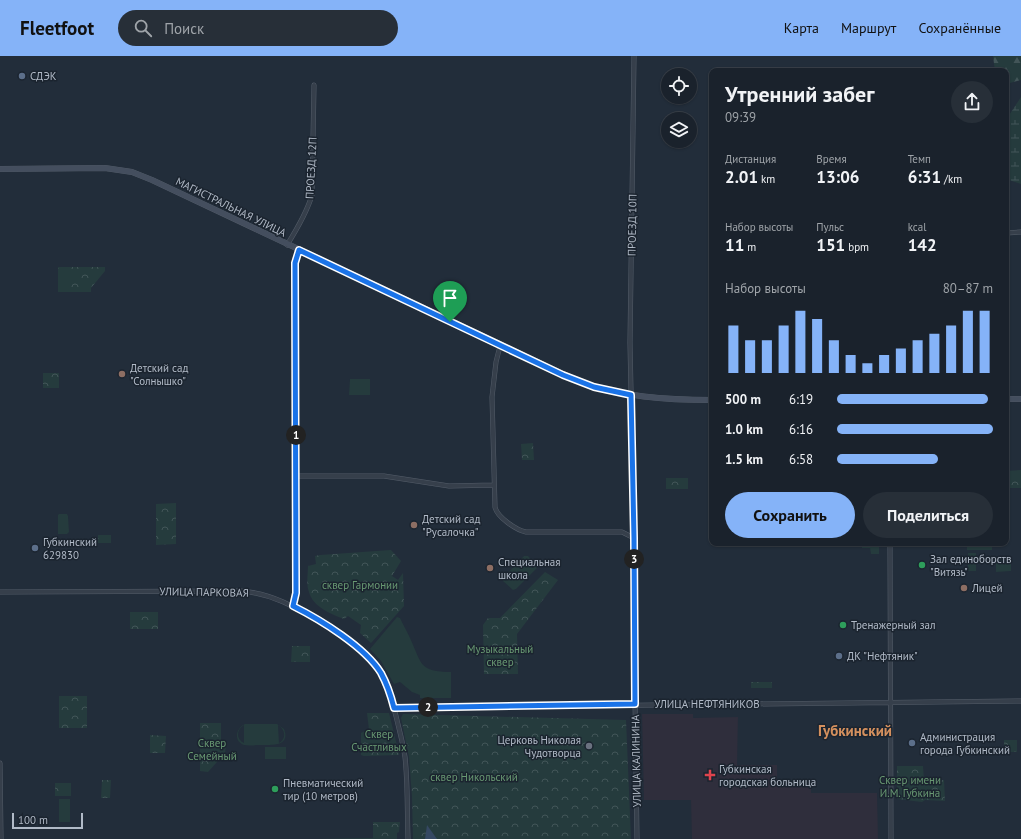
<!DOCTYPE html>
<html lang="ru">
<head>
<meta charset="utf-8">
<style>
  body { margin:0; font-family:"PT Sans",sans-serif; background:#272f38; color:#f1f3f6; height:100vh; display:flex; flex-direction:column; font-size:15px; white-space:nowrap }
  * { box-sizing:border-box; margin:0 }
  p { font-size:13px; color:#9fa4a9 }
  .icon { flex:none; width:22px; height:22px; fill:none; stroke:currentColor; stroke-width:2; stroke-linecap:round; stroke-linejoin:round }
  .map { position:relative; flex:1; overflow:hidden }
  .details { position:absolute; left:709px; top:12px; width:300px; height:478px; display:flex; flex-direction:column; background:#1a222c; border-radius:8px; box-shadow:0 1px 3px #0004,0 0 0 1px #383f48 }
  .details>* { flex:none }
  .fabs { position:absolute; left:661px; top:12px; display:grid; gap:8px }
  .fabs a { display:grid; place-items:center; width:36px; height:36px; border-radius:50%; background:#1a222c; box-shadow:0 1px 3px #0004,0 0 0 1px #383f48; font-size:20px }
  .scale { position:absolute; left:12px; bottom:10px; width:71px; box-sizing:border-box; padding-left:4px; border:2px solid #b1bac7; border-top:0; font-size:11px; line-height:14px; white-space:nowrap; color:#b1bac7; -webkit-text-stroke:3px #1b242f; paint-order:stroke }
  .pin { position:absolute; display:grid; place-items:center; width:34px; height:34px; color:#fff; margin:-41px -17px; border-radius:50% 50% 50% 0; rotate:-45deg; box-shadow:0 0 4px #0007 }
  .pin .icon { rotate:45deg }
  .km { position:absolute; width:20px; height:20px; margin:-10px; border-radius:50%; background:#222; color:#fff; font-size:11px; line-height:20px; text-align:center }
  .round { display:grid; place-items:center; flex:none; width:42px; height:42px; border-radius:21px; background:#272f38 }
  .summary { display:flex; align-items:center; justify-content:space-between; height:68px; padding:0 16px }
  h1 { font-size:22px; font-weight:600; line-height:30px }
  .metrics { display:grid; grid-template-columns:repeat(3,1fr); gap:6px; height:68px; padding:4px 16px }
  .metrics div { display:grid; align-content:center }
  .metrics b { font-size:17px; font-weight:600 }
  .metrics small { font-size:11px; font-weight:400 }
  .metrics p { font-size:11px }
  .chart { height:112px; padding:8px 16px }
  .chart p { display:flex; justify-content:space-between }
  .chart svg { width:100%; height:72px; margin-top:4px; stroke:#85b3f8; stroke-width:6 }
  .primary-button { display:flex; gap:8px; margin-top:auto; padding:8px 16px }
  .primary-button a { flex:1; height:46px; border-radius:24px; background:#85b3f8; color:#111; font-size:16px; font-weight:600; line-height:46px; text-align:center }
  .primary-button a+a { background:#272f38; color:#f1f3f6 }
  ul { padding:0 16px; list-style:none; font-size:13px }
  li { display:grid; grid-template-columns:64px 48px 1fr; align-items:center; height:30px }
  li i { height:10px; border-radius:5px; background:#85b3f8 }
  header { display:flex; align-items:center; gap:24px; box-sizing:border-box; height:56px; padding:0 20px; background:#85b3f8; color:#111 }
  header strong { font-size:19px }
  nav { display:flex; gap:22px; margin-inline-start:auto; font-size:14px }
  .search { width:280px; height:36px; background:#272f38; display:flex; align-items:center; gap:10px; box-sizing:border-box; padding:0 14px; border-radius:22px; color:#9fa4a9; font-size:15px }
  .map>svg:first-child { display:block }
  .medical { fill:#2f2e3c }
  .grass { fill:#253b3d; fill-rule:evenodd }
  .forest { fill:url(#forest-firs) }
  .wetland { fill:url(#wetland-marsh) }
  .park { fill:url(#park-crowns) }
  .water { fill:#354862 }
  .lines { fill:none; stroke-linecap:round; stroke-linejoin:round }
  .street-casing { stroke:#545d69; stroke-width:5 }
  .secondary-casing { stroke:#545d69; stroke-width:6 }
  .street { stroke:#363f4b; stroke-width:4 }
  .secondary { stroke:#444e5e; stroke-width:5.5 }
  .route-casing { stroke:#fff; stroke-width:8 }
  .route { stroke:#1a73e8; stroke-width:5 }
  .service-dot { fill:#5c6f8a; stroke:#1b242f; stroke-width:1.5 }
  .education-dot { fill:#8d6e63; stroke:#1b242f; stroke-width:1.5 }
  .leisure-dot { fill:#2e9e5b; stroke:#1b242f; stroke-width:1.5 }
  .worship-dot { fill:#6b7280; stroke:#1b242f; stroke-width:1.5 }
  .health-dot { fill:#e0444e; stroke:#1b242f; stroke-width:1.5 }
  .labels { text-anchor:middle; stroke-width:3; stroke-linejoin:round; paint-order:stroke }
  .poi-label { font-size:11px; fill:#b1bac7; stroke:#1b242f; text-anchor:start }
  .street-label { font-size:11px; fill:#b1bac7; stroke:#1b242f }
  .park-label { font-size:11px; fill:#689872; stroke:#1b242f }
  .district-label { font-size:15px; font-weight:bold; fill:#d4905e; stroke:#1b242f }
</style>
</head>
<body>
<header>
<strong>Fleetfoot</strong>
<div class="search"><svg class="icon" aria-label="search" viewBox="0 0 24 24"><circle cx="10" cy="10" r="6"/><path d="M15 15l6 6"/></svg>Поиск</div>
<nav><a>Карта</a><a>Маршрут</a><a>Сохранённые</a></nav>
</header>
<div class="map">
<svg width="1021" height="783" viewBox="0 0 1021 783">
  <defs>
    <pattern id="forest-firs" width="22" height="20" patternUnits="userSpaceOnUse"><rect width="22" height="20" fill="#253b3d"/><path d="M5 1l3.5 6h-7zM16 11l3.5 6h-7z" fill="#425558"/></pattern>
    <pattern id="wetland-marsh" width="20" height="14" patternUnits="userSpaceOnUse"><rect width="20" height="14" fill="#253b3d"/><path d="M1 5h8M5 5V1M11 12h8M15 12V8" fill="none" stroke="#425558"/></pattern>
    <pattern id="park-crowns" width="20" height="18" patternUnits="userSpaceOnUse"><rect width="20" height="18" fill="#253b3d"/><path d="M2 6a3 3 0 1 1 6 0M12 15a3 3 0 1 1 6 0" fill="none" stroke="#425558"/></pattern>
  </defs>
  <rect width="100%" height="100%" fill="#222d3a"/>
  <path class="medical" d="M642,658H693V662L738,661L737,709H777V729H811V737H877L878,783H692L691,744H644Z"/>
  <path class="grass" d="M58,215H71V236H58Z
    M350,323H370V339H349Z
    M59,458H67L68,460L69,476L67,478H58V459Z
    M862,487H879V498H871L870,492H862Z
    M967,487H992V494H967Z
    M968,497H976V515H968Z
    M524,500H528L536,509L537,512L516,533L513,534L503,525V522Z
    M996,503H1011V515L996,516Z
    M397,561L400,562C403,569 407,575 410,582C422,608 419,616 451,616V642H420V639L412,636L400,626L394,628L381,605L370,593Z
    M245,668H277L284,673C291,691 271,689 260,689C255,689 249,690 244,689C233,685 236,672 245,668ZM244,669V687C236,683 236,674 244,669ZM278,669C286,674 286,683 279,687Z
    M265,691H286V703H265Z
    M59,743H70V766H59Z"/>
  <path class="forest" d="M993,0H1021V24L1006,28V15H995Z"/>
  <path class="wetland" d="M1021,41V128L1006,123V64Z"/>
  <path class="park" d="M58,211H105V215L91,232V236H71V216L58,215Z
    M43,317H59V332H43Z
    M533,387L534,404H522L521,388Z
    M1021,414V432H1006V415Z
    M666,422H688V433H666Z
    M176,447V488L156,489V448Z
    M98,479H111V487H98Z
    M391,494L401,505L392,520L398,524L403,517L404,550L371,587L360,577L361,569L348,560L344,563C331,558 313,551 309,536C306,528 308,518 308,510L316,508L315,500L320,499Z
    M545,516L558,524L517,578L518,618H484L483,569L488,562H500Z
    M130,556H158V573H130Z
    M292,590H310V606H291Z
    M751,626H772V632H751Z
    M59,640H87V672H59Z
    M367,657H389L399,698L398,699L364,700L361,699V677L369,673Z
    M403,658L626,664L631,783H413L412,740L409,701L401,662Z
    M200,667H221V687L226,689L225,697L208,716L200,715Z
    M150,679L166,680L165,697H150Z
    M1004,684H1017V696H1004Z
    M897,710H923L924,725L944,724L945,745L925,744L922,746L897,743Z
    M102,724H111L110,742H101Z
    M55,727H71V740H55Z
    M373,766H400L399,776L397,777V783H317L373,782Z"/>
  <path class="water" d="M427,769L437,783H425Z"/>
  <g class="lines">
    <defs>
      <path id="street" d="M634,0L630,287L634,482L635,642L637,783
        M1006,177L1021,176
        M287,189C297,173 307,156 312,139L314,29
        M500,290L496,306L492,341L495,451C497,461 516,474 526,476H622L634,482
        M296,420H384L449,430L494,429
        M890,487C891,586 890,684 891,783
        M0,536L240,535C271,537 296,551 321,567C340,578 360,590 374,607C386,622 391,641 396,660C399,673 403,687 405,701C408,728 407,756 408,783
        M293,550L296,537L295,207L299,194
        M394,652L1021,645
        M0,707L1,783"/>
      <path id="secondary" d="M0,113L105,112L132,116L152,124L578,325C621,341 666,344 712,344
        M1006,343H1021"/>
    </defs>
    <use href="#street" class="street-casing"/>
    <use href="#secondary" class="secondary-casing"/>
    <use href="#street" class="street"/>
    <use href="#secondary" class="secondary"/>
  </g>
  <g class="lines">
    <defs>
      <path id="route" d="M299,194L563,319L594,331L631,339L634,482L635,648L394,652C391,640 387,628 381,617C365,591 321,564 293,550L296,537L295,207Z"/>
    </defs>
    <use href="#route" class="route-casing"/>
    <use href="#route" class="route"/>
  </g>
  <g class="service-dot">
    <circle cx="22" cy="20" r="4"/>
    <circle cx="35" cy="492" r="4"/>
    <circle cx="839" cy="600" r="4"/>
    <circle cx="912" cy="687" r="4"/>
  </g>
  <g class="education-dot">
    <circle cx="122" cy="318" r="4"/>
    <circle cx="414" cy="469" r="4"/>
    <circle cx="490" cy="512" r="4"/>
    <circle cx="964" cy="532" r="4"/>
  </g>
  <g class="leisure-dot">
    <circle cx="922" cy="509" r="4"/>
    <circle cx="843" cy="569" r="4"/>
    <circle cx="275" cy="733" r="4"/>
  </g>
  <circle class="worship-dot" cx="589" cy="690" r="4"/>
  <path class="health-dot" d="M708 713h4v4h4v4h-4v4h-4v-4h-4v-4h4z"/>
  <g class="labels">
    <g class="poi-label">
      <text x="30" y="24">СДЭК</text>
      <text x="130" y="316">Детский сад<tspan x="130" dy="13">"Солнышко"</tspan></text>
      <text x="422" y="467">Детский сад<tspan x="422" dy="13">"Русалочка"</tspan></text>
      <text x="43" y="490">Губкинский<tspan x="43" dy="13">629830</tspan></text>
      <text x="930" y="507">Зал единоборств<tspan x="930" dy="13">"Витязь"</tspan></text>
      <text x="498" y="510">Специальная<tspan x="498" dy="13">школа</tspan></text>
      <text x="972" y="536">Лицей</text>
      <text x="851" y="573">Тренажерный зал</text>
      <text x="847" y="604">ДК "Нефтяник"</text>
      <text x="920" y="685">Администрация<tspan x="920" dy="13">города Губкинский</tspan></text>
      <text x="581" y="688" text-anchor="end">Церковь Николая<tspan x="581" dy="13">Чудотворца</tspan></text>
      <text x="719" y="717">Губкинская<tspan x="719" dy="13">городская больница</tspan></text>
      <text x="283" y="731">Пневматический<tspan x="283" dy="13">тир (10 метров)</tspan></text>
    </g>
    <g class="street-label">
      <text transform="translate(311 112) rotate(-87)" y="4">ПРОЕЗД 12П</text>
      <text transform="translate(231 151) rotate(26)" y="4">МАГИСТРАЛЬНАЯ УЛИЦА</text>
      <text transform="translate(632 169) rotate(-89)" y="4">ПРОЕЗД 10П</text>
      <text transform="translate(204 536) rotate(1)" y="4">УЛИЦА ПАРКОВАЯ</text>
      <text x="707" y="652">УЛИЦА НЕФТЯНИКОВ</text>
      <text transform="translate(636 705) rotate(-91)" y="4">УЛИЦА КАЛИНИНА</text>
    </g>
    <g class="park-label">
      <text x="360" y="533">сквер Гармонии</text>
      <text x="500" y="597">Музыкальный<tspan x="500" dy="13">сквер</tspan></text>
      <text x="379" y="682">Сквер<tspan x="379" dy="13">Счастливых</tspan></text>
      <text x="212" y="691">Сквер<tspan x="212" dy="13">Семейный</tspan></text>
      <text x="474" y="725">сквер Никольский</text>
      <text x="910" y="728">Сквер имени<tspan x="910" dy="13">И.М. Губкина</tspan></text>
    </g>
    <g class="district-label">
      <text x="855" y="680">Губкинский</text>
    </g>
  </g>
</svg>
<div class="fabs">
<a><svg class="icon" aria-label="locate" viewBox="0 0 24 24"><circle cx="12" cy="12" r="6"/><path d="M12 2v4M12 18v4M2 12h4M18 12h4"/></svg></a>
<a><svg class="icon" aria-label="layers" viewBox="0 0 24 24"><path d="M12 4l9 5-9 5-9-5zM3 14l9 5 9-5"/></svg></a>
</div>
<div class="scale">100 m</div>
<div class="pin" style="left:450px;top:266px;background:#1e9e55"><svg class="icon" aria-label="arrive" viewBox="0 0 24 24"><path d="M6 21V4h12l-3 4 3 4H6"/></svg></div>
<b class="km" style="left:296px;top:379px">1</b>
<b class="km" style="left:428px;top:651px">2</b>
<b class="km" style="left:634px;top:503px">3</b>
<section class="details">
<div class="summary"><div><h1>Утренний забег</h1><p>09:39</p></div><a class="round"><svg class="icon" aria-label="share" viewBox="0 0 24 24"><path d="M12 15V3M7 8l5-5 5 5M5 13v7h14v-7"/></svg></a></div>
<div class="metrics">
<div><p>Дистанция</p><b>2.01<small> km</small></b></div>
<div><p>Время</p><b>13:06</b></div>
<div><p>Темп</p><b>6:31<small> /km</small></b></div>
</div>
<div class="metrics">
<div><p>Набор высоты</p><b>11<small> m</small></b></div>
<div><p>Пульс</p><b>151<small> bpm</small></b></div>
<div><p>kcal</p><b>142</b></div>
</div>
<div class="chart"><p><span>Набор высоты</span>80–87 m</p>
<svg viewBox="0 0 160 44" preserveAspectRatio="none"><path d="M5 44V15M15 44V24M25 44V24M35 44V15M45 44V6M55 44V11M65 44V24M75 44V33M85 44V38M95 44V33M105 44V29M115 44V24M125 44V20M135 44V15M145 44V6M155 44V6"/></svg>
</div>
<ul>
<li><b>500 m</b>6:19<i style="width:97%"></i></li>
<li><b>1.0 km</b>6:16<i style="width:100%"></i></li>
<li><b>1.5 km</b>6:58<i style="width:65%"></i></li>
</ul>
<div class="primary-button"><a>Сохранить</a><a>Поделиться</a></div>
</section>
</div>
</body>
</html>
